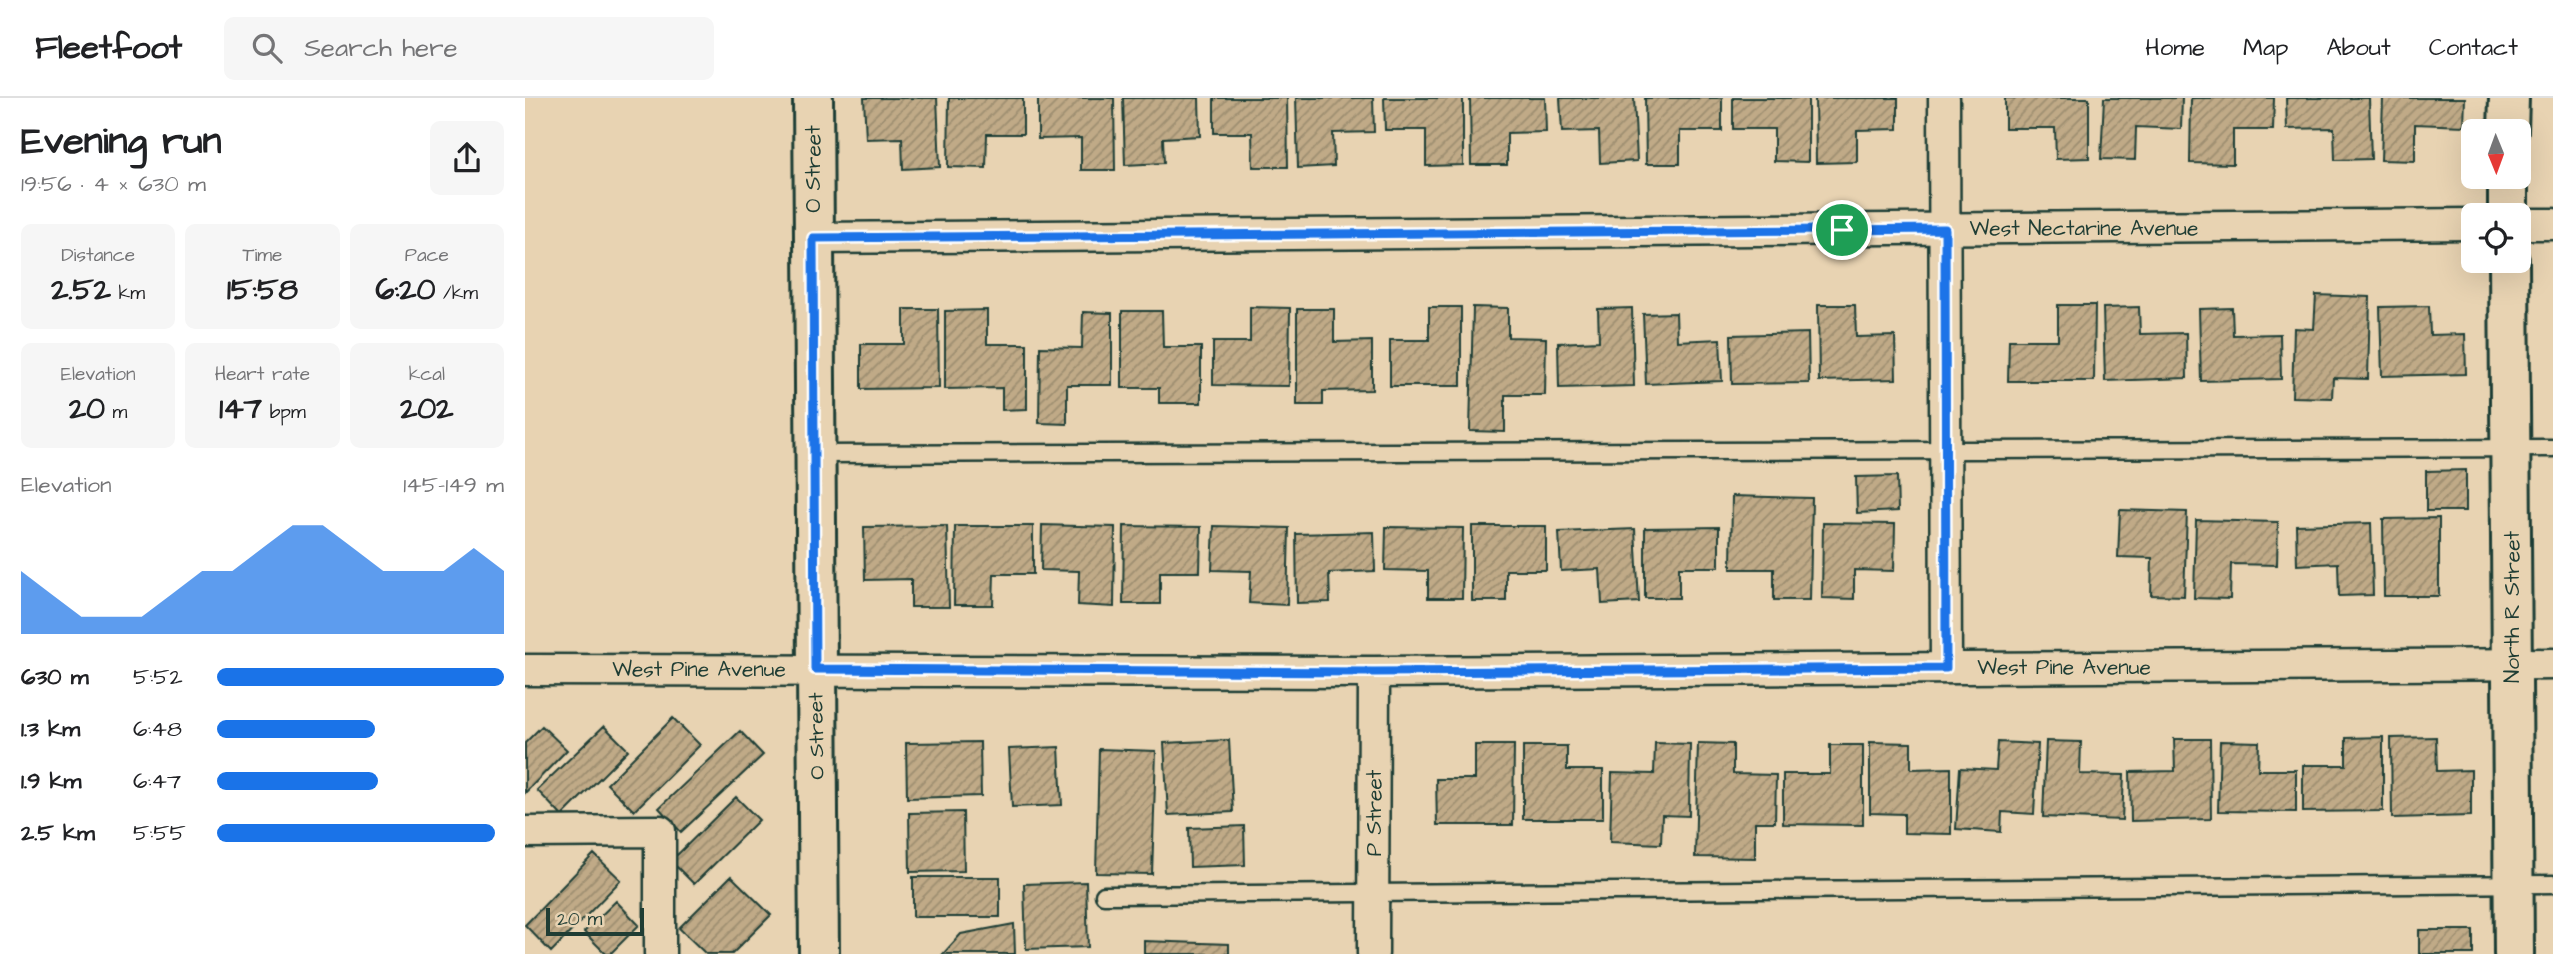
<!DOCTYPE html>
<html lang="en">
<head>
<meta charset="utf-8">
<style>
  body { margin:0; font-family:"Architects Daughter",sans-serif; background:#f6f6f6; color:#202124; height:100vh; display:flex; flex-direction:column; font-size:26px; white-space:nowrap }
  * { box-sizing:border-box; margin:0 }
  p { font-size:23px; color:#757577 }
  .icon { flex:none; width:38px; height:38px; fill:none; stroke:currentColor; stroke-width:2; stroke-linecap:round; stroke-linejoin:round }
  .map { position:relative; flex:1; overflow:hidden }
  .panel { display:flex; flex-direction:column; background:#fff; width:525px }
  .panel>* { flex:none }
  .needle { width:46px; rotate:179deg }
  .controls { position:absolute; left:1936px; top:21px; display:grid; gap:14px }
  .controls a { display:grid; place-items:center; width:70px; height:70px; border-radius:10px; background:#fff; box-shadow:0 7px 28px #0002; font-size:35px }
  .scale { position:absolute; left:21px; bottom:18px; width:98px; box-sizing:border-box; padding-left:7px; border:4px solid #1f3d34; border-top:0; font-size:19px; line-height:24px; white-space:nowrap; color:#1f3d34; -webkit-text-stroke:5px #e8d3b2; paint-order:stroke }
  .pin { position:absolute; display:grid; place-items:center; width:60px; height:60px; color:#fff; margin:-30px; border:4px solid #fff; border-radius:50%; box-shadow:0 2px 7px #0007 }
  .round { display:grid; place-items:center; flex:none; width:74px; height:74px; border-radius:10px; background:#f6f6f6 }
  .summary { display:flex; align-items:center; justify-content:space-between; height:119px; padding:0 21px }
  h1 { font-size:38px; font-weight:800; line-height:52px }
  .metrics { display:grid; grid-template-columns:repeat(3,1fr); gap:10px; height:119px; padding:7px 21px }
  .metrics div { display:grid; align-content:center; border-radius:10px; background:#f6f6f6; text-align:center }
  .metrics b { font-size:30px; font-weight:800 }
  .metrics small { font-size:19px; font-weight:400 }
  .metrics p { font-size:19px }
  .chart { height:196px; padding:14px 21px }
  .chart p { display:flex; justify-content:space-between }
  .chart svg { width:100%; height:126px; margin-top:7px; fill:#1a73e8; opacity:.7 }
  ul { padding:0 21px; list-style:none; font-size:23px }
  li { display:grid; grid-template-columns:112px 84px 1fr; align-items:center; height:52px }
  li i { height:18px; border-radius:9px; background:#1a73e8 }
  header { display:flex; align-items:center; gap:42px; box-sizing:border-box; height:98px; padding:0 35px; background:#fff; border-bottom:2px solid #e0e0e0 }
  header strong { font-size:33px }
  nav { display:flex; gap:38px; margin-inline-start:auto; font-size:24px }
  .search { width:490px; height:63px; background:#f6f6f6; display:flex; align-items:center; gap:18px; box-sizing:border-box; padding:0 24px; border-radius:10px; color:#757577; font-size:26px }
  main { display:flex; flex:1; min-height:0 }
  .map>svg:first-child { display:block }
  .building { fill:url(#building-hatch); stroke:#1f3d34; stroke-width:2 }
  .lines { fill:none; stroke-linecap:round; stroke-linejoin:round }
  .service-casing { stroke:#1f3d34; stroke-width:21 }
  .minor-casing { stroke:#1f3d34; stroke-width:35 }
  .tertiary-casing { stroke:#1f3d34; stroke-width:44 }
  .service { stroke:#e8d3b2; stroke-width:16 }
  .minor { stroke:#e8d3b2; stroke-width:30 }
  .tertiary { stroke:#e8d3b2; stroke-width:38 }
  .route-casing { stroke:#fff; stroke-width:14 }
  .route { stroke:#1a73e8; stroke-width:9 }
  .labels { text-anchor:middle; stroke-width:6; stroke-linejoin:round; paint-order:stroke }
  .street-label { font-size:21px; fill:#1f3d34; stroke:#e8d3b2 }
</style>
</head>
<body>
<header>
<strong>Fleetfoot</strong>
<div class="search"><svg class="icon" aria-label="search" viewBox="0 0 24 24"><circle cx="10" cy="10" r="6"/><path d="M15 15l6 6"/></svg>Search here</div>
<nav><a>Home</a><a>Map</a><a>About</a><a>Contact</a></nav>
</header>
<main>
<section class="panel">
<div class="summary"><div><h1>Evening run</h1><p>19:56 · 4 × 630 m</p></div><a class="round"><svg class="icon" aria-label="share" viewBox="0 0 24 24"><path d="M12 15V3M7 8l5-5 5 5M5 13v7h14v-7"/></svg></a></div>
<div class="metrics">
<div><p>Distance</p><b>2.52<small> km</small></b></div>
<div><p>Time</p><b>15:58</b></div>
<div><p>Pace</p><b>6:20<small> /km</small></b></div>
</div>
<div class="metrics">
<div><p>Elevation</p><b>20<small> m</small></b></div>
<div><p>Heart rate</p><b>147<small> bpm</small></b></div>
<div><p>kcal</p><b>202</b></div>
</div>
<div class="chart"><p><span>Elevation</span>145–149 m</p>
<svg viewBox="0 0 160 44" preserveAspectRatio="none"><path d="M0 44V22L10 30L20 38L30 38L40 38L50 30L60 22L70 22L80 14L90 6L100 6L110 14L120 22L130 22L140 22L150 14L160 22V44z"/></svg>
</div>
<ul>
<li><b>630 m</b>5:52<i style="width:100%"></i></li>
<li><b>1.3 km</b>6:48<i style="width:55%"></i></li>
<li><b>1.9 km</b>6:47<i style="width:56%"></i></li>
<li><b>2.5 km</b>5:55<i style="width:97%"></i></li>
</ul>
</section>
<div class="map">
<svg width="2028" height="856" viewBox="0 0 2028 856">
  <defs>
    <pattern id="building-hatch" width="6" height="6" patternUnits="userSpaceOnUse" patternTransform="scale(1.75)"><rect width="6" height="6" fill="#c0aa87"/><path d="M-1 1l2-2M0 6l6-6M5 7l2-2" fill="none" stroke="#9b8c6f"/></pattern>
  </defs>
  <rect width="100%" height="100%" fill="#e8d3b2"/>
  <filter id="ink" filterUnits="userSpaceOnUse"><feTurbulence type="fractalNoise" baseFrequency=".0143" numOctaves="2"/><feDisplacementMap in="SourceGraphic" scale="14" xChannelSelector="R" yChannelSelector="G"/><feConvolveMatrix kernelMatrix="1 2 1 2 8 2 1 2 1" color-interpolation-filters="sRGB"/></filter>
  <g filter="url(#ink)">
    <path class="building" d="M339,0H412L415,69L378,71L377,40L341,41Z
      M424,0H498V36H462L461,70L423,69Z
      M513,0H589L590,72H556V40L513,41Z
      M598,0H674L675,38L638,40L639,65L600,67Z
      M689,0H762L763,69H728L727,35H689Z
      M771,0H848L849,34L808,35L809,68L773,70Z
      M859,0H938V67L901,68V32H860Z
      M945,0H1020L1021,34L982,35V67H946Z
      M1035,0H1109L1112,63L1075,65L1074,33L1037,34Z
      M1120,0H1197V33H1155V66H1121Z
      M1208,0H1283V64L1249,63V31H1208Z
      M1290,0H1373V31L1332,32V64L1291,65Z
      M1480,0H1564V60L1531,61L1530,30H1480Z
      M1579,0H1657L1656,31L1611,29L1610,62L1576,61Z
      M1666,0H1749L1748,32H1708V66L1665,65Z
      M1761,0H1844L1846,61L1810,62L1809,30L1762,31Z
      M1858,0H1940L1939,28L1890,26V63L1856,62Z
      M1791,197L1845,199L1843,281L1808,280L1807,300L1767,299L1769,230L1789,231Z
      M1293,207H1330L1331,239L1370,238L1371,281L1294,283Z
      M1533,207H1570L1569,283H1483L1484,242H1533Z
      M1904,208L1905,237L1940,236L1941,276L1857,278L1855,209Z
      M725,209L765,210L764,288L688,287V244H725Z
      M904,209H936V288H865V242H904Z
      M948,209L983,210V239L1021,240L1020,297H980V334L945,333Z
      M1614,209L1615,236L1661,235L1662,280L1580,283L1578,210Z
      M1107,210L1109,288L1034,290L1033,245L1074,243L1073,211Z
      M1707,210L1708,237L1755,236L1756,281L1676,283L1674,211Z
      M379,211H413L414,290L336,291V246H379Z
      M772,211H809V244L847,243V292L798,293V307H772Z
      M462,212V246H502V311L477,312V290L420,291V213Z
      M597,213H637L638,249H676V305H634V290H597Z
      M558,214L587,215V287H542V326L514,325L515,249L557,250Z
      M1151,215L1152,243L1195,241L1197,283L1121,286L1118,216Z
      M1283,235L1284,285L1207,286L1206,237Z
      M1941,372V413H1901V373Z
      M1372,378L1373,413L1332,415L1331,379Z
      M1207,398L1287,400L1285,502H1249V471H1206Z
      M1595,412L1662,414L1659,498L1626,497L1627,460L1593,459Z
      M1914,420V498H1859L1858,421Z
      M1671,422L1753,424L1752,467L1706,466L1705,501L1669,500Z
      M1298,425L1370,426L1369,473L1329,472V501L1297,500Z
      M1846,425L1848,497L1814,498L1813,465L1772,467L1771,427Z
      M517,427L590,429L589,509L553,507L554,473L516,472Z
      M422,428L424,509H386V481L340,482L339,429Z
      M430,428H508V476H469L468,507H429Z
      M599,428L676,429L675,474H635V506H598Z
      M689,428L764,430L762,507L724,505L726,473L687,472Z
      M947,428H1021V472H981V503H947Z
      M861,429L938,430L937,500H903V473L860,472Z
      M1194,429V469H1154V500H1120V430Z
      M1110,431L1114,504L1077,506L1075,471L1036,473L1034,434Z
      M849,434L850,473L804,475L805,504L772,505L771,436Z
      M148,620L175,647L109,713L82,686Z
      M17,628L42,652L0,695V645Z
      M79,628L103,652L37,718L12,692Z
      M215,633L238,657L156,734L134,710Z
      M1858,639V713L1778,714V667H1821V640Z
      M1911,639L1912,673L1946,672V718L1867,720L1866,640Z
      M1649,641H1685L1686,721L1606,723L1605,674L1650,673Z
      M704,642L708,714L643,717L639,645Z
      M1521,643L1556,644L1555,676L1599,677L1597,722L1518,719Z
      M1695,643L1734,644L1733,672H1771V714L1693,713Z
      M455,644L456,698L382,700L381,645Z
      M1345,644L1386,645V671L1426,670V736L1379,735V716L1345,715Z
      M1473,644L1513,646L1509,716L1477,714L1476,734L1431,731L1435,670L1471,672Z
      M1130,645L1165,646L1164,718L1137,717L1136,746L1085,744L1087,675L1129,676Z
      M1173,645L1208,646V676L1251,677L1250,724H1230V760L1170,759Z
      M950,647H989L988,727H912L911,681H950Z
      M1305,647H1338V727L1258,726V676H1305Z
      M998,648H1042V672H1078V721H998Z
      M534,649L537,707L487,709L484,651Z
      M574,651L631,653L627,776L571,775Z
      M211,699L234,722L169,786L146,763Z
      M438,714L439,773L385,774L384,715Z
      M719,728L720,767L665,769L664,730Z
      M69,756L96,782L26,854L0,827Z
      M206,778L246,817L207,856H181L154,830Z
      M388,779H475V819H388Z
      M561,784L563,849L501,851L499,786Z
      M91,803L114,827L85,856H81L59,834Z
      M489,826L490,856H418L436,836Z
      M1894,832H1948V856H1894Z
      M619,843L704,846V856H619Z"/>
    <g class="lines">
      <defs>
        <path id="service" d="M290,356L2028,350
          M579,797L2028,786"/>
        <path id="minor" d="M1419,0L1421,570
          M1993,126H2028
          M288,140L1948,126
          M0,572L849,574L2028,566
          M0,734L135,733V856
          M848,856L849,574"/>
        <path id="tertiary" d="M288,0L294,856
          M1983,33L1984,0
          M1983,117V79
          M1984,163L1989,856"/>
      </defs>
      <use href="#service" class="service-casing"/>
      <use href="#minor" class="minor-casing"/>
      <use href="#tertiary" class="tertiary-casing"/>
      <use href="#service" class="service"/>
      <use href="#minor" class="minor"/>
      <use href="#tertiary" class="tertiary"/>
    </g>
  </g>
  <g class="lines" filter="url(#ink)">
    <defs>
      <path id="route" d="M1420,131L1421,570L849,574L290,571L288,140Z"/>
    </defs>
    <use href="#route" class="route-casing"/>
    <use href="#route" class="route"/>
  </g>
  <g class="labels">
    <g class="street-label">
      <text transform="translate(288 71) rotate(-90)" y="7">O Street</text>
      <text x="1559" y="137">West Nectarine Avenue</text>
      <text transform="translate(1987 509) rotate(-90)" y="7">North R Street</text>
      <text x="1539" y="576">West Pine Avenue</text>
      <text x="174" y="578">West Pine Avenue</text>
      <text transform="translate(291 638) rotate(-91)" y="7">O Street</text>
      <text transform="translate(849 715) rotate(-90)" y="7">P Street</text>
    </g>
  </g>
</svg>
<div class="controls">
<a><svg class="needle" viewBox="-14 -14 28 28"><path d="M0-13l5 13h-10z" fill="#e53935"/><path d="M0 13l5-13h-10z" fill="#757577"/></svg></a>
<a><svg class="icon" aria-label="locate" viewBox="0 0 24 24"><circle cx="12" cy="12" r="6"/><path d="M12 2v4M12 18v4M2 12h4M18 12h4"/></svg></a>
</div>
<div class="scale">20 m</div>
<div class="pin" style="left:1317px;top:132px;background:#1e9e55"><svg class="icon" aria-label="arrive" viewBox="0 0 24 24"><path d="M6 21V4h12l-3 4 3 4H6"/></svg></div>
</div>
</main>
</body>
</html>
